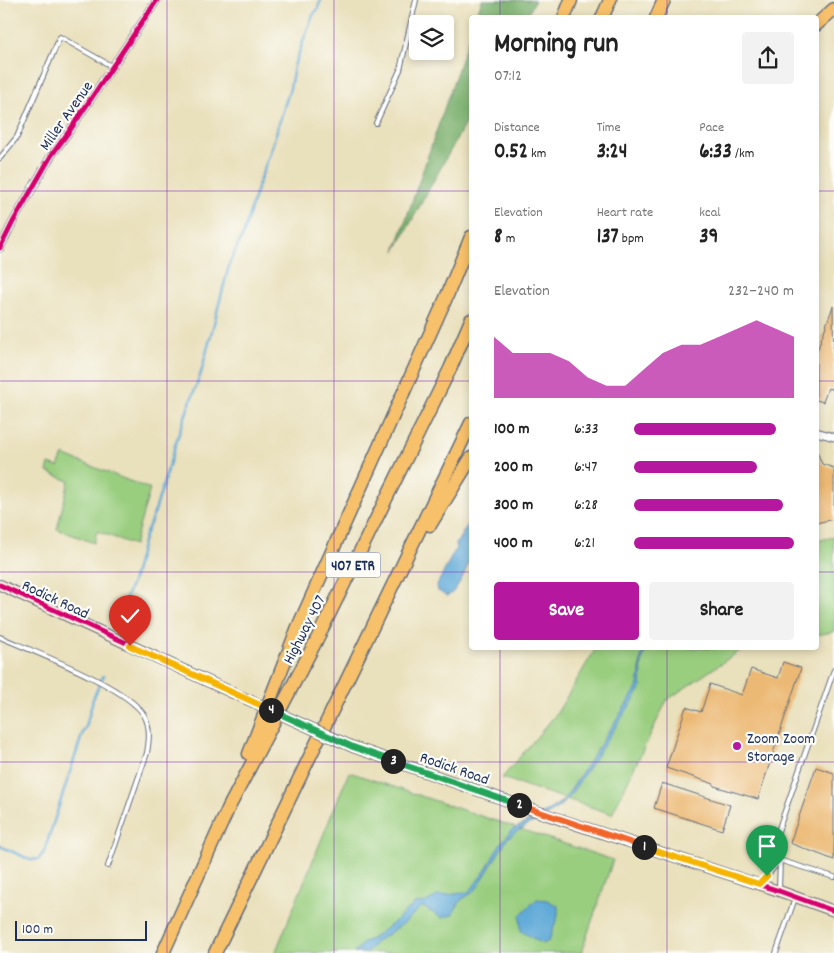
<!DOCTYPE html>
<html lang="en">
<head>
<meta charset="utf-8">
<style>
  body { margin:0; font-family:Dekko,sans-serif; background:#f2f2f2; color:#222; height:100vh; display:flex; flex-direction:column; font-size:19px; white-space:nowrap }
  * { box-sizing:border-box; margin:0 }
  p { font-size:16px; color:#767676 }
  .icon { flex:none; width:28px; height:28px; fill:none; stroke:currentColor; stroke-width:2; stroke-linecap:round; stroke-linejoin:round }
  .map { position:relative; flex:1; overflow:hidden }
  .sheet { position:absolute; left:469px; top:15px; width:350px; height:635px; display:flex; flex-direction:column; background:#fff; border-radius:5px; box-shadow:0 2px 8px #0003 }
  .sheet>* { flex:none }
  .tools { position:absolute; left:409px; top:15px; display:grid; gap:10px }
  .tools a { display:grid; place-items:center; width:45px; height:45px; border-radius:5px; background:#fff; box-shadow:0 2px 8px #0003; font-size:25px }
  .scale { position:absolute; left:15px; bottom:12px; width:132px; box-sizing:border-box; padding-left:5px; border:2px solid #1b2f5e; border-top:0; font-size:14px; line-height:18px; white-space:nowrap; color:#1b2f5e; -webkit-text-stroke:4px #fdfcf7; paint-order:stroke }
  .pin { position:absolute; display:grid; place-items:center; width:42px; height:42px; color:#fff; margin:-51px -21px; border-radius:50% 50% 50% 0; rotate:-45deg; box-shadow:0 0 5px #0007 }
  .pin .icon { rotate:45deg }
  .km { position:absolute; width:25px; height:25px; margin:-12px; border-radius:50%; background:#222; color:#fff; font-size:14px; line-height:25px; text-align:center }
  .round { display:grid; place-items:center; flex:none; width:52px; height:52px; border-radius:5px; background:#f2f2f2 }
  .overview { display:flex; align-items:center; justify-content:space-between; height:85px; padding:0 25px }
  h1 { font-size:28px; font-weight:700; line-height:38px }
  .figures { display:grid; grid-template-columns:repeat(3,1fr); gap:8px; height:85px; padding:5px 25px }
  .figures div { display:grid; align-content:center }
  .figures b { font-size:21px; font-weight:700 }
  .figures small { font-size:14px; font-weight:400 }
  .figures p { font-size:14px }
  .chart { height:140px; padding:10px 25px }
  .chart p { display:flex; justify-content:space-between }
  .chart svg { width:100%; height:90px; margin-top:5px; fill:#b5179e; opacity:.7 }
  .action { display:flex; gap:10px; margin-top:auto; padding:10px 25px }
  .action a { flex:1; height:58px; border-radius:5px; background:#b5179e; color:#fff; font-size:20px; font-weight:700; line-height:58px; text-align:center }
  .action a+a { background:#f2f2f2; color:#222 }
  ul { padding:0 25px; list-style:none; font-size:16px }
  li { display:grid; grid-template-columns:80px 60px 1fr; align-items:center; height:38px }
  li i { height:12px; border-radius:6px; background:#b5179e }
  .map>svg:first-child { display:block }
  .green { fill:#9ace7f; stroke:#5a7e6e }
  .forest { fill:#7bb16e; stroke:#4b7066 }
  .water { fill:#60aad8; stroke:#3e6c9b }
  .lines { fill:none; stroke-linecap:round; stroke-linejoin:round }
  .stream { stroke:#60aad8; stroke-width:2.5 }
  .building { fill:#ecb974 }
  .lane-casing { stroke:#636d7f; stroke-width:6 }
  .street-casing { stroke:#636d7f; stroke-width:9 }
  .secondary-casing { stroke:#636d7f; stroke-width:12 }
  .highway-casing { stroke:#636d7f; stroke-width:15 }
  .lane { stroke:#fff; stroke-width:4 }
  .street { stroke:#fff; stroke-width:7 }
  .secondary { stroke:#fce6c4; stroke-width:10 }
  .highway { stroke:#f7c06b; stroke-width:12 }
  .secondary-bridge-casing { stroke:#636d7f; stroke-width:12; stroke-linecap:butt }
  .secondary-bridge { stroke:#fce6c4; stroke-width:10 }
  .cycleway-casing { stroke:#fdfcf7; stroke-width:8 }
  .cycleway { stroke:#d6006c; stroke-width:5 }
  .split-1-casing { stroke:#fff; stroke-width:10 }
  .split-2-casing { stroke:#fff; stroke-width:10 }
  .split-3-casing { stroke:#fff; stroke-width:10 }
  .split-4-casing { stroke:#fff; stroke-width:10 }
  .split-5-casing { stroke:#fff; stroke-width:10 }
  .split-1 { stroke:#f5b400; stroke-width:6 }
  .split-2 { stroke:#f0652b; stroke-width:6 }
  .split-3 { stroke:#22a559; stroke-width:6 }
  .split-4 { stroke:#22a559; stroke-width:6 }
  .split-5 { stroke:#f5b400; stroke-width:6 }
  .grid { fill:none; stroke:#7b2cbf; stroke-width:1; stroke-opacity:0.55 }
  .poi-dot { fill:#b5179e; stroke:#fdfcf7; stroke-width:2 }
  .labels { text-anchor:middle; stroke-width:4.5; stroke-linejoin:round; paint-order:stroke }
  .shield { fill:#fdfcf7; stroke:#5f6c8c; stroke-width:1 }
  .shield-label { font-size:15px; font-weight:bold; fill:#1b2f5e }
  .street-label { font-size:16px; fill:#1b2f5e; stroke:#fdfcf7 }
  .poi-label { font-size:16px; fill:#1b2f5e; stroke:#fdfcf7; text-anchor:start }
</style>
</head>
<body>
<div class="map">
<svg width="834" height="953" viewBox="0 0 834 953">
  <rect width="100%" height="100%" fill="#fdfcf7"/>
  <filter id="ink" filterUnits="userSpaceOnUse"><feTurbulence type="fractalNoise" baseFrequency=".02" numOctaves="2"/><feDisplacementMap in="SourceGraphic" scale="10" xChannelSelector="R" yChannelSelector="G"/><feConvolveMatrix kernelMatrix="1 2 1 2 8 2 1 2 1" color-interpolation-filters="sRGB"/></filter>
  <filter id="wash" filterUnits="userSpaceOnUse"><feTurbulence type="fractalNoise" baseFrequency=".0096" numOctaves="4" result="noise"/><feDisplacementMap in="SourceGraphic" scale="20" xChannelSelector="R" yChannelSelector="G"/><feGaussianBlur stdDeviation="1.12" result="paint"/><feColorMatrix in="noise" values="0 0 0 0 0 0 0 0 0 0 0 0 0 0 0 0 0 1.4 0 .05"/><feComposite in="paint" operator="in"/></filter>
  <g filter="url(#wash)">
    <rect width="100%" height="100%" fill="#e9e0bc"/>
    <path class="green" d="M63,455L150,489L134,545L97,531L94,543L57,529L69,481L47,472L49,464L58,467Z
      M834,537V632L816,635V541Z
      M596,648H744L667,700L612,814L502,778L557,713Z
      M349,772L613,860L581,953H275Z"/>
    <path class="forest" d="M482,0H535L527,17H476Z
      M471,31V113L395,251Z"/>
    <path class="water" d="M471,519C471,547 474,560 458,585C455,589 453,594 447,596L438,591L437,585L456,548V544Z
      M644,648H648C638,660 643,675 641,689L567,800L555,810L516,832L508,838L478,887L472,893L461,900L452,915L442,918L423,907H421L403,924L376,942L366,953H354L364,942L371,939L393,923L414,904L426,902L437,896L464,893L470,891L487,868L500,844L512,830L544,813L564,800L637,688C642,674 638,661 644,648Z
      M537,899L547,900L558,906V916L549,941L543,944L521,931L520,915Z"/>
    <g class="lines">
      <path class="stream" d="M121,610L133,580L144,538L155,511L179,433L201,373L230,262L243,235L258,185L269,156L290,88L294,66L313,15L317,10L321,0
        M0,846L31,860L39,859L44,852L83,732L86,727L93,699L103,676"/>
    </g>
    <g id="blocks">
      <path class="building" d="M833,306L834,390L828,388L823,402L816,400V354Z
        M816,449L822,464L834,468V519L816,523Z
        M783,662L801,668L758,799L714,786V784L666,768L686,707L701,712L710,684L742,695L751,669L778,678Z
        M816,767L834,773V860L790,843Z
        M662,783L730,805L722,830L654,808Z"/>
    </g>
  </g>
  <g filter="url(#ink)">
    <use href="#blocks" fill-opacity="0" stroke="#636d7f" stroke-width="1"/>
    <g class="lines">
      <defs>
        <path id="lane" d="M376,123L400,70L416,0
          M0,158L17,137L60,37L113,67
          M0,637C34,652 126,686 144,715C151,727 149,741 147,753L108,866
          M834,670L769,857L834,877
          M761,883L780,860
          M779,889L780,860
          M776,953L795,898"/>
        <path id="street" d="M0,248L13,222L51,156L70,130L157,0
          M816,432L834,437"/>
        <path id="secondary" d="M0,585L231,692
          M353,747L562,820L779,891L834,911"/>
        <path id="highway" d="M564,18L571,0
          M602,18L610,0
          M656,18L664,0
          M816,25L834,9
          M430,525L471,458
          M249,754L298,627L446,298L471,237
          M163,953L229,807L316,641L450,369L471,320
          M215,953L471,423"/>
      </defs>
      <use href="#lane" class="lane-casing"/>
      <use href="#street" class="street-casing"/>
      <use href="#secondary" class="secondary-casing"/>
      <use href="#highway" class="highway-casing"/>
      <use href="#lane" class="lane"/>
      <use href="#street" class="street"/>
      <use href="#secondary" class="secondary"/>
      <use href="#highway" class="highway"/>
      <defs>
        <path id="secondary-bridge" d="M231,692L353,747"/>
      </defs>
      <use href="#secondary-bridge" class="secondary-bridge-casing"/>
      <use href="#secondary-bridge" class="secondary-bridge"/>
      <defs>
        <path id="cycleway" d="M0,248L13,222L51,156L70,130L157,0
          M0,585L353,747L562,820L779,891L834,911"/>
      </defs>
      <use href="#cycleway" class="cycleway-casing"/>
      <use href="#cycleway" class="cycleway"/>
    </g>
  </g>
  <g class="lines" filter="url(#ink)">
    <defs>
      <path id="split-1" d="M644,847L759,884L767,876"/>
      <path id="split-2" d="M519,805L644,847"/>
      <path id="split-3" d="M393,761L519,805"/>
      <path id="split-4" d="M271,710L353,747L393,761"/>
      <path id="split-5" d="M130,646L271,710"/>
    </defs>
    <use href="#split-1" class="split-1-casing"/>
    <use href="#split-2" class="split-2-casing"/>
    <use href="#split-3" class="split-3-casing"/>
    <use href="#split-4" class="split-4-casing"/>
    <use href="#split-5" class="split-5-casing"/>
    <use href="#split-1" class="split-1"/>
    <use href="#split-2" class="split-2"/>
    <use href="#split-3" class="split-3"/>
    <use href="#split-4" class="split-4"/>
    <use href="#split-5" class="split-5"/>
  </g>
  <path class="grid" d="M167,0V953M334,0V953M500,0V18M667,0V18M0,191H471M816,191H834M0,381H471M816,381H834M0,572H471M816,572H834M500,648V953M667,648V953M0,762H834"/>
  <circle class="poi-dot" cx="737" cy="746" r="5"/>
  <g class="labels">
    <rect class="shield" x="325.5" y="552.5" width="55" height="25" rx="4"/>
    <g class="shield-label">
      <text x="353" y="570">407 ETR</text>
    </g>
    <g class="street-label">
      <text transform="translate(65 115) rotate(-55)" y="6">Miller Avenue</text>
      <text transform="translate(56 598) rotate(25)" y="6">Rodick Road</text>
      <text transform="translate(303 629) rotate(-63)" y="6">Highway 407</text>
      <text transform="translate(455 767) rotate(19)" y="6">Rodick Road</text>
    </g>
    <g class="poi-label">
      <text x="747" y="743">Zoom Zoom<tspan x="747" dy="18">Storage</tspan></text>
    </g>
  </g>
</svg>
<div class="tools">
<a><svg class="icon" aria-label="layers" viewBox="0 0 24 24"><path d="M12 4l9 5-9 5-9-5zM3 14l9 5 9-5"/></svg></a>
</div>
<div class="scale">100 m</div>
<div class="pin" style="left:767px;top:876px;background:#1e9e55"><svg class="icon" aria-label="arrive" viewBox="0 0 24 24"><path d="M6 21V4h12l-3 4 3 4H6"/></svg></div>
<div class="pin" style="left:130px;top:646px;background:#d93025"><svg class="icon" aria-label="check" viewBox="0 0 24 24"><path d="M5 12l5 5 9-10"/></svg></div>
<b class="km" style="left:644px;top:847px">1</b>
<b class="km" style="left:519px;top:805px">2</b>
<b class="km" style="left:393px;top:761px">3</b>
<b class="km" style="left:271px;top:710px">4</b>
<section class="sheet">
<div class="overview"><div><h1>Morning run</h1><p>07:12</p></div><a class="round"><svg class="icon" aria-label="share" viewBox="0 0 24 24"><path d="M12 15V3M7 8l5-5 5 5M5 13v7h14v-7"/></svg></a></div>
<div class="figures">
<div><p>Distance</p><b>0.52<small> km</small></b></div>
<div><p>Time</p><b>3:24</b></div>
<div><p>Pace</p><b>6:33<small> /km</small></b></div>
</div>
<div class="figures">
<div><p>Elevation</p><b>8<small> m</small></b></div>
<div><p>Heart rate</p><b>137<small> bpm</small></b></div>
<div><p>kcal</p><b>39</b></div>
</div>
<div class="chart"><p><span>Elevation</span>232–240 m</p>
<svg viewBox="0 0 160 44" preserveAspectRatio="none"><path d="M0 44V14L10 22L20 22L30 22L40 26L50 34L60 38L70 38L80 30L90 22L100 18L110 18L120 14L130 10L140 6L150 10L160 14V44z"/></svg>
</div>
<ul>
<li><b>100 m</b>6:33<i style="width:89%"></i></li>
<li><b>200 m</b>6:47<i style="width:77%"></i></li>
<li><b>300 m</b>6:28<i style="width:93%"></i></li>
<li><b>400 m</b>6:21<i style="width:100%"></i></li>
</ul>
<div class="action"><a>Save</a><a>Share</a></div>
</section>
</div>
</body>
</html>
